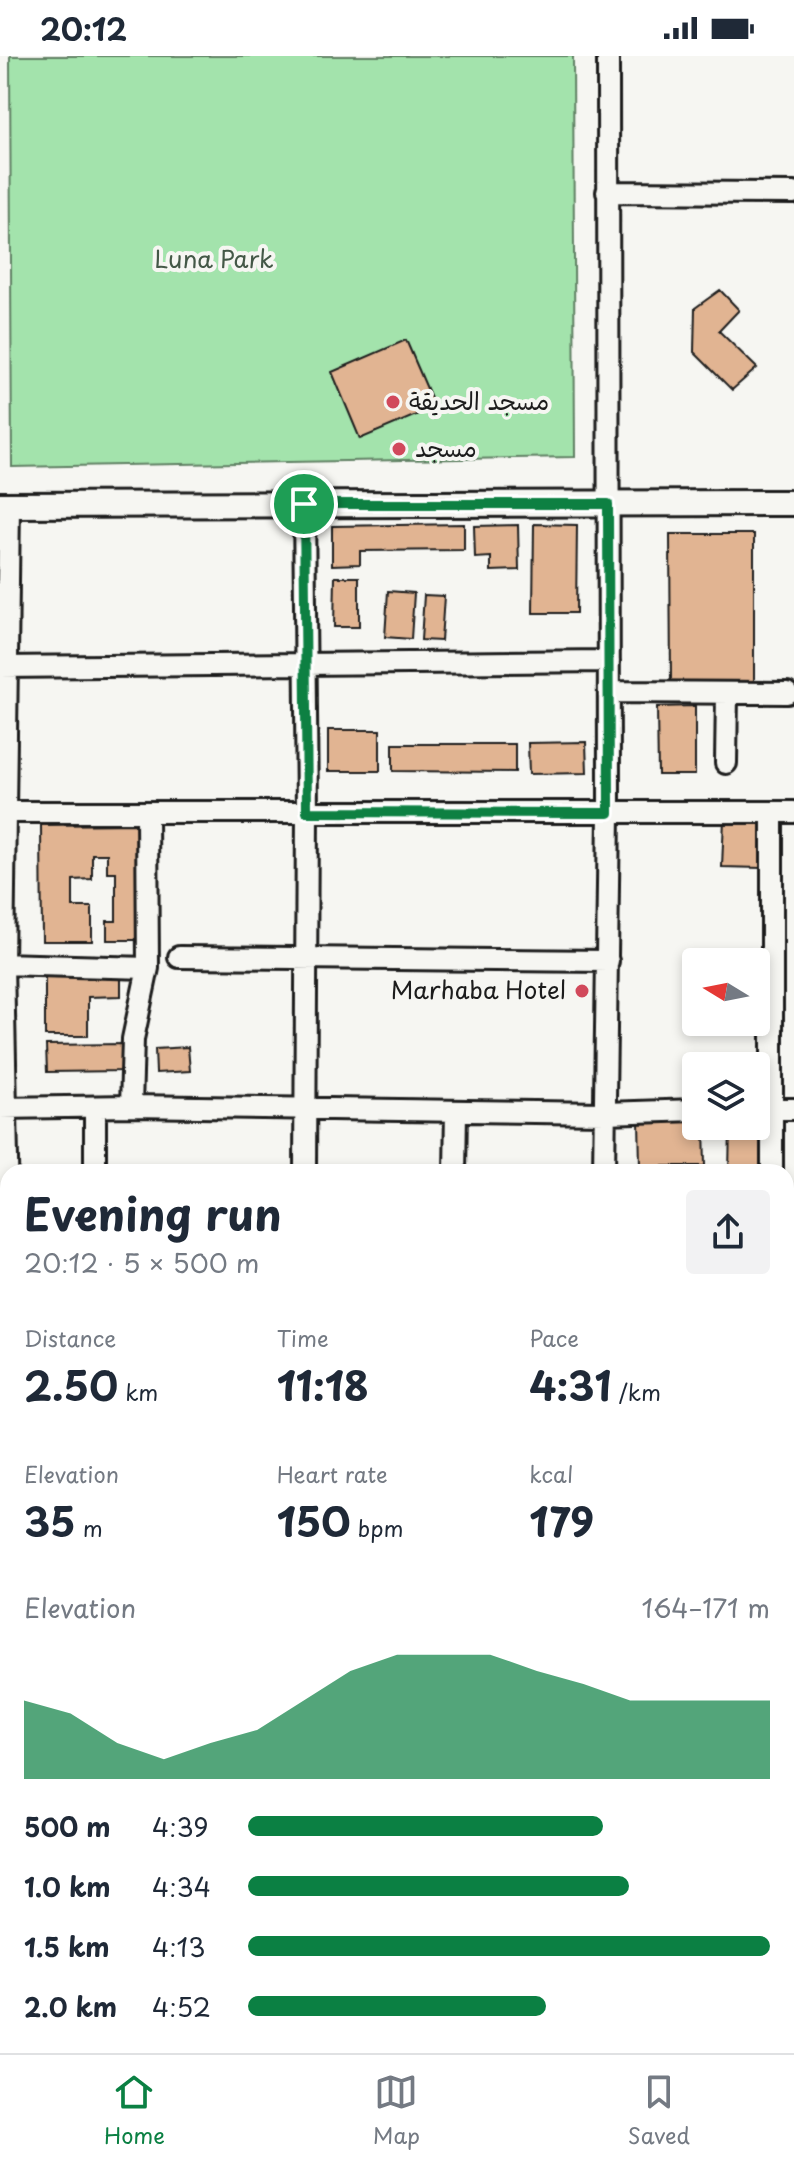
<!DOCTYPE html>
<html lang="en">
<head>
<meta charset="utf-8">
<style>
  body { margin:0; font-family:"Playpen Sans","Playpen Sans Arabic",sans-serif; background:#f2f2f3; color:#1f2937; height:100vh; display:flex; flex-direction:column; font-size:30px; white-space:nowrap }
  * { box-sizing:border-box; margin:0 }
  p { font-size:26px; color:#747a83 }
  .icon { flex:none; width:44px; height:44px; fill:none; stroke:currentColor; stroke-width:2; stroke-linecap:round; stroke-linejoin:round }
  .map { position:relative; flex:1; overflow:hidden }
  .details { position:absolute; left:0px; top:1108px; width:794px; height:890px; display:flex; flex-direction:column; background:#fff; border-radius:24px 24px 0 0; box-shadow:0 4px 12px #0003 }
  .details>* { flex:none }
  .needle { width:52px; rotate:280deg }
  .controls { position:absolute; left:682px; top:892px; display:grid; gap:16px }
  .controls a { display:grid; place-items:center; width:88px; height:88px; border-radius:8px; background:#fff; box-shadow:0 4px 12px #0003; font-size:40px }
  .pin { position:absolute; display:grid; place-items:center; width:68px; height:68px; color:#fff; margin:-34px; border:4px solid #fff; border-radius:50%; box-shadow:0 2px 8px #0007 }
  .round { display:grid; place-items:center; flex:none; width:84px; height:84px; border-radius:8px; background:#f2f2f3 }
  .summary { display:flex; align-items:center; justify-content:space-between; height:136px; padding:0 24px }
  h1 { font-size:44px; font-weight:700; line-height:60px }
  .figures { display:grid; grid-template-columns:repeat(3,1fr); gap:12px; height:136px; padding:8px 24px }
  .figures div { display:grid; align-content:center }
  .figures b { font-size:40px; font-weight:700 }
  .figures small { font-size:22px; font-weight:400 }
  .figures p { font-size:22px }
  .chart { height:224px; padding:16px 24px }
  .chart p { display:flex; justify-content:space-between }
  .chart svg { width:100%; height:144px; margin-top:8px; fill:#0b8043; opacity:.7 }
  ul { padding:0 24px; list-style:none; font-size:26px }
  li { display:grid; grid-template-columns:128px 96px 1fr; align-items:center; height:60px }
  li i { height:20px; border-radius:10px; background:#0b8043 }
  .status { display:flex; justify-content:space-between; align-items:center; height:56px; padding:0 40px; background:#fff; direction:ltr }
  .status svg { height:22px; fill:currentColor }
  .tabs { display:flex; justify-content:space-around; align-items:center; height:112px; border-top:2px solid #e0e1e3; background:#fff; font-size:22px; color:#747a83 }
  .tabs a { display:grid; justify-items:center; gap:4px }
  .tabs .on { color:#0b8043 }
  .map>svg:first-child { display:block }
  .green { fill:#a3e3ac; stroke:#608064; stroke-width:2 }
  .building { fill:#e1b492; stroke:#1c1c1c; stroke-width:2 }
  .lines { fill:none; stroke-linecap:round; stroke-linejoin:round }
  .minor-casing { stroke:#1c1c1c; stroke-width:26 }
  .major-casing { stroke:#1c1c1c; stroke-width:30 }
  .highway-casing { stroke:#1c1c1c; stroke-width:34 }
  .minor { stroke:#f6f6f2; stroke-width:20 }
  .major { stroke:#f6f6f2; stroke-width:24 }
  .highway { stroke:#f6f6f2; stroke-width:28 }
  .route-casing { stroke:#fff; stroke-width:16 }
  .route { stroke:#0b8043; stroke-width:10 }
  .poi-dot { fill:#d1495b; stroke:#f6f6f2; stroke-width:3 }
  .labels { text-anchor:middle; stroke-width:8; stroke-linejoin:round; paint-order:stroke }
  .park-label { font-size:24px; fill:#445847; stroke:#f6f6f2 }
  .poi-label { font-size:24px; fill:#1c1c1c; stroke:#f6f6f2; text-anchor:start }
</style>
</head>
<body>
<div class="status"><b>20:12</b><svg viewBox="0 0 49 12"><path d="M0 12V9h3v3zM5 12V6h3v6zM10 12V3h3v9zM15 12V0h3v12zM26 1h20v11H26zM47 4h2v5h-2z"/></svg></div>
<div class="map">
<svg width="794" height="1997" viewBox="0 0 794 1997">
  <rect width="100%" height="100%" fill="#f6f6f2"/>
  <filter id="ink" filterUnits="userSpaceOnUse"><feTurbulence type="fractalNoise" baseFrequency=".0125" numOctaves="2"/><feDisplacementMap in="SourceGraphic" scale="16" xChannelSelector="R" yChannelSelector="G"/><feConvolveMatrix kernelMatrix="1 2 1 2 8 2 1 2 1" color-interpolation-filters="sRGB"/></filter>
  <g filter="url(#ink)">
    <path class="green" d="M10,0H573L575,401L12,411Z"/>
    <path class="building" d="M720,234L739,254L719,275L757,312L732,334L694,296L695,252Z
      M406,284L435,351L360,383L332,316Z
      M464,468V494L360,495V508L332,509V470Z
      M534,468L577,469L576,557H533Z
      M518,469L519,514L491,515V501L475,502L474,470Z
      M670,478H754V626L671,627Z
      M335,521H359V571H334Z
      M388,535L414,537L411,583L385,581Z
      M424,539L444,540L441,585L421,584Z
      M695,650V719H658L657,651Z
      M328,674H380V715H328Z
      M586,686L587,717L529,718L528,687Z
      M393,688H515V716L393,715Z
      M724,763L763,765L761,812L722,811Z
      M140,768V884H107V865H116V816H107V798H92V823L73,824V851H92V885H42L41,769Z
      M121,918V940L88,941V980H45V919Z
      M124,988L125,1015L47,1016L46,989Z
      M188,991L190,1015L156,1017L155,993Z
      M756,1062H762L761,1116H729L730,1070H756Z
      M639,1064H696V1070H704L705,1110H640Z
      M786,1686H794V1706L786,1708Z"/>
    <g class="lines">
      <defs>
        <path id="minor" d="M607,136L794,137
          M304,448L307,756L305,1116
          M0,611L609,605
          M609,636L787,637
          M726,707L727,637
          M0,756H794
          M179,901L608,905
          M0,908L148,912
          M131,1050L133,983L148,912L147,756
          M95,1051V1116
          M0,1052L131,1050L605,1057L696,1054
          M756,1053H794
          M455,1116L456,1055
          M604,1116L609,757L608,0
          M772,1116V756
          M8,1152L3,908L9,449
          M0,1204H8
          M0,1345H8
          M786,1348H794
          M0,1924H8
          M786,1961H794
          M135,1990V1997
          M308,1990V1997
          M608,1997V1990"/>
        <path id="major" d="M0,449L794,447"/>
        <path id="highway" d="M786,1655H794
          M0,1657H8"/>
      </defs>
      <use href="#minor" class="minor-casing"/>
      <use href="#major" class="major-casing"/>
      <use href="#highway" class="highway-casing"/>
      <use href="#minor" class="minor"/>
      <use href="#major" class="major"/>
      <use href="#highway" class="highway"/>
    </g>
  </g>
  <g class="lines" filter="url(#ink)">
    <defs>
      <path id="route" d="M304,448H608L609,757L307,756Z"/>
    </defs>
    <use href="#route" class="route-casing"/>
    <use href="#route" class="route"/>
  </g>
  <g class="poi-dot">
    <circle cx="393" cy="346" r="8"/>
    <circle cx="399" cy="393" r="8"/>
    <circle cx="582" cy="935" r="8"/>
  </g>
  <g class="labels">
    <g class="park-label">
      <text x="214" y="212">Luna Park</text>
    </g>
    <g class="poi-label">
      <text x="409" y="354">مسجد الحديقة</text>
      <text x="415" y="401">مسجد</text>
      <text x="566" y="943" text-anchor="end">Marhaba Hotel</text>
    </g>
  </g>
</svg>
<div class="controls">
<a><svg class="needle" viewBox="-14 -14 28 28"><path d="M0-13l5 13h-10z" fill="#e53935"/><path d="M0 13l5-13h-10z" fill="#747a83"/></svg></a>
<a><svg class="icon" aria-label="layers" viewBox="0 0 24 24"><path d="M12 4l9 5-9 5-9-5zM3 14l9 5 9-5"/></svg></a>
</div>
<div class="pin" style="left:304px;top:448px;background:#1e9e55"><svg class="icon" aria-label="arrive" viewBox="0 0 24 24"><path d="M6 21V4h12l-3 4 3 4H6"/></svg></div>
<section class="details">
<div class="summary"><div><h1>Evening run</h1><p>20:12 · 5 × 500 m</p></div><a class="round"><svg class="icon" aria-label="share" viewBox="0 0 24 24"><path d="M12 15V3M7 8l5-5 5 5M5 13v7h14v-7"/></svg></a></div>
<div class="figures">
<div><p>Distance</p><b>2.50<small> km</small></b></div>
<div><p>Time</p><b>11:18</b></div>
<div><p>Pace</p><b>4:31<small> /km</small></b></div>
</div>
<div class="figures">
<div><p>Elevation</p><b>35<small> m</small></b></div>
<div><p>Heart rate</p><b>150<small> bpm</small></b></div>
<div><p>kcal</p><b>179</b></div>
</div>
<div class="chart"><p><span>Elevation</span>164–171 m</p>
<svg viewBox="0 0 160 44" preserveAspectRatio="none"><path d="M0 44V20L10 24L20 33L30 38L40 33L50 29L60 20L70 11L80 6L90 6L100 6L110 11L120 15L130 20L140 20L150 20L160 20V44z"/></svg>
</div>
<ul>
<li><b>500 m</b>4:39<i style="width:68%"></i></li>
<li><b>1.0 km</b>4:34<i style="width:73%"></i></li>
<li><b>1.5 km</b>4:13<i style="width:100%"></i></li>
<li><b>2.0 km</b>4:52<i style="width:57%"></i></li>
</ul>
</section>
</div>
<nav class="tabs">
<a class="on"><svg class="icon" aria-label="home" viewBox="0 0 24 24"><path d="M3 11l9-7 9 7M6 9v11h12V9"/></svg>Home</a>
<a><svg class="icon" aria-label="map" viewBox="0 0 24 24"><path d="M3 6l6-2 6 2 6-2v14l-6 2-6-2-6 2zM9 4v14M15 6v14"/></svg>Map</a>
<a><svg class="icon" aria-label="saved" viewBox="0 0 24 24"><path d="M7 4h10v16l-5-4-5 4z"/></svg>Saved</a>
</nav>
</body>
</html>
